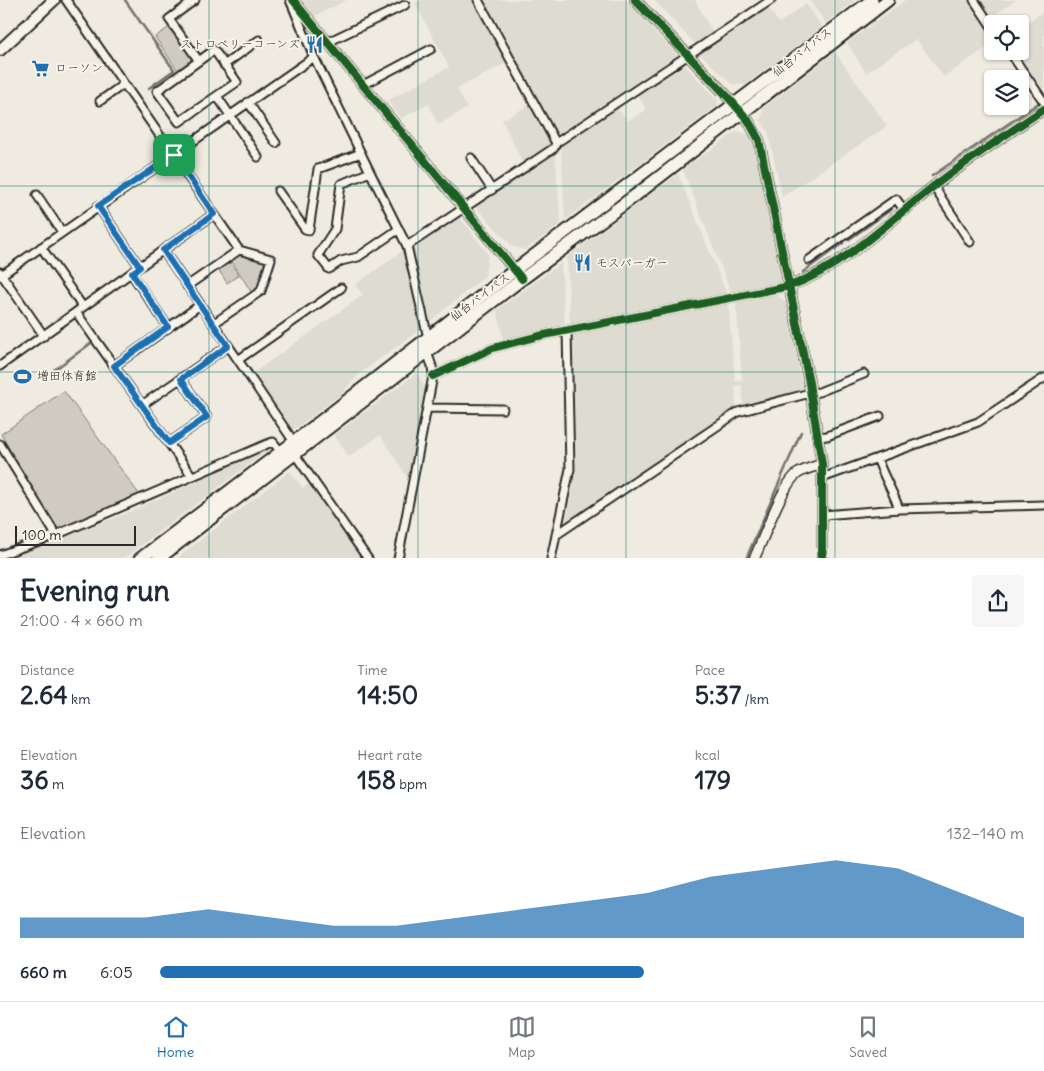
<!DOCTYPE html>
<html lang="en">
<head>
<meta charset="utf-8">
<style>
  body { margin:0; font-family:Delius,"Klee One",sans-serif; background:#f6f6f7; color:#1f2937; height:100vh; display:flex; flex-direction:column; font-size:19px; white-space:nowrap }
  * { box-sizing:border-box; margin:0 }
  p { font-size:16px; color:#747a83 }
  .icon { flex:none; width:28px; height:28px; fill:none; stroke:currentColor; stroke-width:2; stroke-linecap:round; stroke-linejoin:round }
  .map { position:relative; height:558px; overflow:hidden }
  .side { display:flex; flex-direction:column; background:#fff; flex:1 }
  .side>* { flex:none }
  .tools { position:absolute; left:984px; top:15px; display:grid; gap:10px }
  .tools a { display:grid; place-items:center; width:45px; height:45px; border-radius:5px; background:#fff; box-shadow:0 1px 4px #0004; font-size:25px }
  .scale { position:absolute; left:15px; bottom:12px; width:121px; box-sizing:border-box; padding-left:5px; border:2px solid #2b2b2b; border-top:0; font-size:14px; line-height:18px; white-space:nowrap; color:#2b2b2b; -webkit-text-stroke:4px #f7f3e8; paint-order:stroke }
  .pin { position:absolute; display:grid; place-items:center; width:42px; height:42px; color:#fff; margin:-21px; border-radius:10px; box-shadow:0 2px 8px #0006 }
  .round { display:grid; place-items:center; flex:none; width:52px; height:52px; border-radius:5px; background:#f6f6f7 }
  .summary { display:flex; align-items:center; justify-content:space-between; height:85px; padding:0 20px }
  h1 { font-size:28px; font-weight:700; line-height:38px }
  .metrics { display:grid; grid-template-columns:repeat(3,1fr); gap:8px; height:85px; padding:5px 20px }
  .metrics div { display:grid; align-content:center }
  .metrics b { font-size:25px; font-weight:700 }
  .metrics small { font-size:14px; font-weight:400 }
  .metrics p { font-size:14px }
  .chart { height:140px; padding:10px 20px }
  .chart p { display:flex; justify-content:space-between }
  .chart svg { width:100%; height:90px; margin-top:5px; fill:#1f6fb2; opacity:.7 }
  ul { padding:0 20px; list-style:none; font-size:16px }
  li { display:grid; grid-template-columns:80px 60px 1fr; align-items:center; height:38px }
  li i { height:12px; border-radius:6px; background:#1f6fb2 }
  .dock { display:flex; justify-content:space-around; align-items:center; height:70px; border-top:1px solid #e0e1e3; background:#fff; font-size:14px; color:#747a83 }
  .dock a { display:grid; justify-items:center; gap:2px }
  .dock .current { color:#1f6fb2 }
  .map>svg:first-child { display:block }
  .built { fill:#dedbd1 }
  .green { fill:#cfcbc2; stroke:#7d7b76 }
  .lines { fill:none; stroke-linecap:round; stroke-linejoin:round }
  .stream { stroke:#74726e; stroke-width:2.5 }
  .minor-casing { stroke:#2b2b2b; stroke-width:11 }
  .tertiary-casing { stroke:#2b2b2b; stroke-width:12 }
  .secondary-casing { stroke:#2b2b2b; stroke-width:14 }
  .trunk-casing { stroke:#2b2b2b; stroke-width:15 }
  .minor { stroke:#f7f3e8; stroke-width:7 }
  .tertiary { stroke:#f7f3e8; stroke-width:9 }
  .secondary { stroke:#f7f3e8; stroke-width:10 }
  .trunk { stroke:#f7f3e8; stroke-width:11 }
  .cycleway-casing { stroke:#f7f3e8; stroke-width:11 }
  .cycleway { stroke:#1b5e20; stroke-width:8 }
  .route-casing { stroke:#fff; stroke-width:10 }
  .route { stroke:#1f6fb2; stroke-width:6 }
  .grid { fill:none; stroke:#0f766e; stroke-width:1; stroke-opacity:0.55 }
  .labels { text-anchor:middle; stroke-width:4; stroke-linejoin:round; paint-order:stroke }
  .poi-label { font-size:12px; fill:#2b2b2b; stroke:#f7f3e8; text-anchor:start }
  .street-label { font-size:12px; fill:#2b2b2b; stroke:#f7f3e8 }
</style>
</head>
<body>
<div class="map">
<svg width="1044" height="559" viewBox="0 0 1044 559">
  <rect width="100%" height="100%" fill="#efebe0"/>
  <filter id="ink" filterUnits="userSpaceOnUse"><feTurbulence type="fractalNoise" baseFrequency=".02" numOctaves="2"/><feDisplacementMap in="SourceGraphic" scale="10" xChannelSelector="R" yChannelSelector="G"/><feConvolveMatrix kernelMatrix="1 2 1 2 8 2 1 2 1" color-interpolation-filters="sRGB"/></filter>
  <g filter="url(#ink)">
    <path class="built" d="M302,0H347L315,16Z
      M422,0H472L506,63L457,89L467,108L438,125L429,104L401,118L387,101L449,67L415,3Z
      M484,0H626L676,54V58L561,134L557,133L553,126Z
      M654,0H695L714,35L697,46Z
      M809,0H855L826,23Z
      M905,0H968L992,34V44L944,77L916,39L866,73L847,43Z
      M980,0H1016L991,17Z
      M806,4L822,27L745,85L732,84L699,53L767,6L779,23Z
      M1044,11V90L1042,92L1016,51H1020V27Z
      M835,52L887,126L782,197L768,131L760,120L764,112L762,109Z
      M683,63L718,101L717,106L565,220L561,145L616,106L628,121L646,110L637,93Z
      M530,105L551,145L523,164L502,120Z
      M737,131L751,135L757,157L782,283L731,292L683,170Z
      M555,152L561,224L525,250L512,246L475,206Z
      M678,174L727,294L570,326L567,257Z
      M459,216L488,254L485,276L428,323L411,250L412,246Z
      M404,250L422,328L359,374L339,396L293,430L288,428L252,374L363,295L355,285Z
      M561,263L565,329L504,341L497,310Z
      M774,294L786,302L803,391L743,405L742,385L735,386L736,407L565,526L576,469L573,335L728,303L735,381H742L736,301Z
      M417,373L426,390L409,480L380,435L349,457L334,435Z
      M271,448L124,558H6L120,516Z
      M290,471L303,488L311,483L364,559H176Z"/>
    <path class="green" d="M171,26L191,56L190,64L178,71L155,37Z
      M240,254L266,262L257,289L252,293L231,260Z
      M229,261L239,275L227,283L218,269Z
      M64,391L139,494L56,532L1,434Z"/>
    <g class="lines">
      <path class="stream" d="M125,0L174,70L149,88
        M932,176L1043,100
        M848,240L892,209
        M803,272L843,243
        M54,370L90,344
        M746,559L801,432"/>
      <defs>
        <path id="minor" d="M66,0L239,250L271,259L261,291L213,324
          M195,0L169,19L199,61
          M290,0L314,57L370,172L407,246L428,338
          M478,0L556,143
          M974,0L992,27
          M328,42L405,5
          M214,50L237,82L179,122L157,91Z
          M1009,51L1044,102
          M224,65L259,40
          M363,85L431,49
          M217,96L258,157
          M100,101L124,84
          M248,102L276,143
          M471,158L492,190
          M370,172L341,184L335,229L318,255L329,269L341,261L358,257L399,229
          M934,187L970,242
          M278,191L305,229L309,230L318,169L361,153
          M37,195L62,232
          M98,206L140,267
          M407,246L554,148L556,143L771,0
          M41,247L83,307
          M163,250L294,442
          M809,260L896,199L905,211
          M0,272L44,336
          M131,273L168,327
          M0,276L314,57
          M187,286L239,250
          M76,312L192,476
          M238,360L341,288
          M0,366L214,214
          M114,366L200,305
          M433,376L493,348L539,336L790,286
          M142,405L228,346
          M427,408L503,409
          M818,437L827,436L880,416
          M169,443L207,417L181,379
          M0,444L56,535
          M294,453L368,559
          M877,458C883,476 893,491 899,509
          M822,478L978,422L1044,378
          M823,515L899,509L1044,505
          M556,535L738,412L810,393L819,392L864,374
          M0,555L56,535L267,444L273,442L281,452
          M398,559L433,376L432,366L427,352
          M551,559L570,469L567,331"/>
        <path id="tertiary" d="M293,0L522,279
          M635,0L727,96L748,120L759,140L808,377L822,464V559
          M790,286C846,265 887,223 934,186C969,159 1007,134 1044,109
          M754,559C763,540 782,485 797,474C804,469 814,467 822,464"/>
        <path id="secondary" d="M0,50L54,0"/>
        <path id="trunk" d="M140,559L294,442L515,270L872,0
          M158,559L522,279L636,195L888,0"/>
      </defs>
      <use href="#minor" class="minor-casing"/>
      <use href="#tertiary" class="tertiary-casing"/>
      <use href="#secondary" class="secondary-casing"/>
      <use href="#trunk" class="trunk-casing"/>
      <use href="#minor" class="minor"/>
      <use href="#tertiary" class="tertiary"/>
      <use href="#secondary" class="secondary"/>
      <use href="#trunk" class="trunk"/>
      <defs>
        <path id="cycleway" d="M293,0L522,279
          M635,0L727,96L748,120L759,140L808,377L822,464V559
          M433,376L493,348L539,336L790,286C846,265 887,223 934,186C969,159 1007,134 1044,109"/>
      </defs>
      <use href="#cycleway" class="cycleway-casing"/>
      <use href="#cycleway" class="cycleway"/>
    </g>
  </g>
  <g class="lines" filter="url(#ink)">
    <defs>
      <path id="route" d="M174,155L214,214L163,250L228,346L181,379L207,417L169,443L114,366L168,327L132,273L140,267L98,206Z"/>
    </defs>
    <use href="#route" class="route-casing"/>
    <use href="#route" class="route"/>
  </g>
  <path class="grid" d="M209,0V559M418,0V559M626,0V559M835,0V559M0,186H1044M0,372H1044"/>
  <defs>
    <symbol id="restaurant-bare" viewBox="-9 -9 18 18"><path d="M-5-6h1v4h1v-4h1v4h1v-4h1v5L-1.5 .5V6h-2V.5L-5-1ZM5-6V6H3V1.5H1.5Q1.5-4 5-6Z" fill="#1f6fb2" stroke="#f7f3e8" stroke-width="2.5" paint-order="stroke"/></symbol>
    <symbol id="supermarket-bare" viewBox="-9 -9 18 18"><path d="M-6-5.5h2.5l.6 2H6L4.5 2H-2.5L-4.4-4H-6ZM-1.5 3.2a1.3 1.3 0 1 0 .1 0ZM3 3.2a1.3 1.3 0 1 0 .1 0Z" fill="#1f6fb2" stroke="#f7f3e8" stroke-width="2.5" paint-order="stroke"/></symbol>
    <symbol id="stadium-bare" viewBox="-9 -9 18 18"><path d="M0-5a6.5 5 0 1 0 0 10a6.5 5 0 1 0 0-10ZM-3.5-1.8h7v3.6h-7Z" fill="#1f6fb2" stroke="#f7f3e8" stroke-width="2.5" paint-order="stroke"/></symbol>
  </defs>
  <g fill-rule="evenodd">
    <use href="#restaurant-bare" x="302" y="32" width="25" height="25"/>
    <use href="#supermarket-bare" x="28" y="56" width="25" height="25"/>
    <use href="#restaurant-bare" x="570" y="250" width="25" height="25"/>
    <use href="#stadium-bare" x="10" y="364" width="25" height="25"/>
  </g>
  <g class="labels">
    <g class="poi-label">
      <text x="300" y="48" text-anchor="end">ストロベリーコーンズ</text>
      <text x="55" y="72">ローソン</text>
      <text x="596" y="267">モスバーガー</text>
      <text x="37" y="380">増田体育館</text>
    </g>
    <g class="street-label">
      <text transform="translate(802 52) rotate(-38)" y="4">仙台バイパス</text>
      <text transform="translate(480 297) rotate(-37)" y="4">仙台バイパス</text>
    </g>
  </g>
</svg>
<div class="tools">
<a><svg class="icon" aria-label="locate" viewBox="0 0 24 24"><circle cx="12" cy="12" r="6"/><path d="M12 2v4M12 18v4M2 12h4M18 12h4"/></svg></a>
<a><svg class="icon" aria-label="layers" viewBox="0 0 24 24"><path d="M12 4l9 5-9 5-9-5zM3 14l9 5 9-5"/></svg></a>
</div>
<div class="scale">100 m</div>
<div class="pin" style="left:174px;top:155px;background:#1e9e55"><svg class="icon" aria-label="arrive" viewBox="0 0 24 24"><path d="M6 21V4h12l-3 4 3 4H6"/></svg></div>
</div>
<section class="side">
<div class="summary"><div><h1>Evening run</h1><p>21:00 · 4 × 660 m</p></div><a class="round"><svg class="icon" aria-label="share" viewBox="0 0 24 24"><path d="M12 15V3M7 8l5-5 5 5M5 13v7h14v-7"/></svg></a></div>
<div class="metrics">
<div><p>Distance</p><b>2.64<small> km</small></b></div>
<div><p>Time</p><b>14:50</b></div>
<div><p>Pace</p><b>5:37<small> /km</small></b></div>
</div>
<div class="metrics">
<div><p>Elevation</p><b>36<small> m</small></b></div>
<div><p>Heart rate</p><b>158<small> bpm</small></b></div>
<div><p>kcal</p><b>179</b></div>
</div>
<div class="chart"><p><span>Elevation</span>132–140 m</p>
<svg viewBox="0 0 160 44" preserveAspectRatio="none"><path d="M0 44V34L10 34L20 34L30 30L40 34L50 38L60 38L70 34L80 30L90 26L100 22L110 14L120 10L130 6L140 10L150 22L160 34V44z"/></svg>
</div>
<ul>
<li><b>660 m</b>6:05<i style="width:56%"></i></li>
</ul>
</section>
<nav class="dock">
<a class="current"><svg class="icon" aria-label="home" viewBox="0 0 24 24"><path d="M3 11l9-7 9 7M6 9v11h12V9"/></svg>Home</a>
<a><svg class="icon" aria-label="map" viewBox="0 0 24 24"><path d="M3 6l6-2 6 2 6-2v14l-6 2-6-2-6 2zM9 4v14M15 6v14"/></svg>Map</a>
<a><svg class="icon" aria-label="saved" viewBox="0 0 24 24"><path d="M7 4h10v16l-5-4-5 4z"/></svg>Saved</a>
</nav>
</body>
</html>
